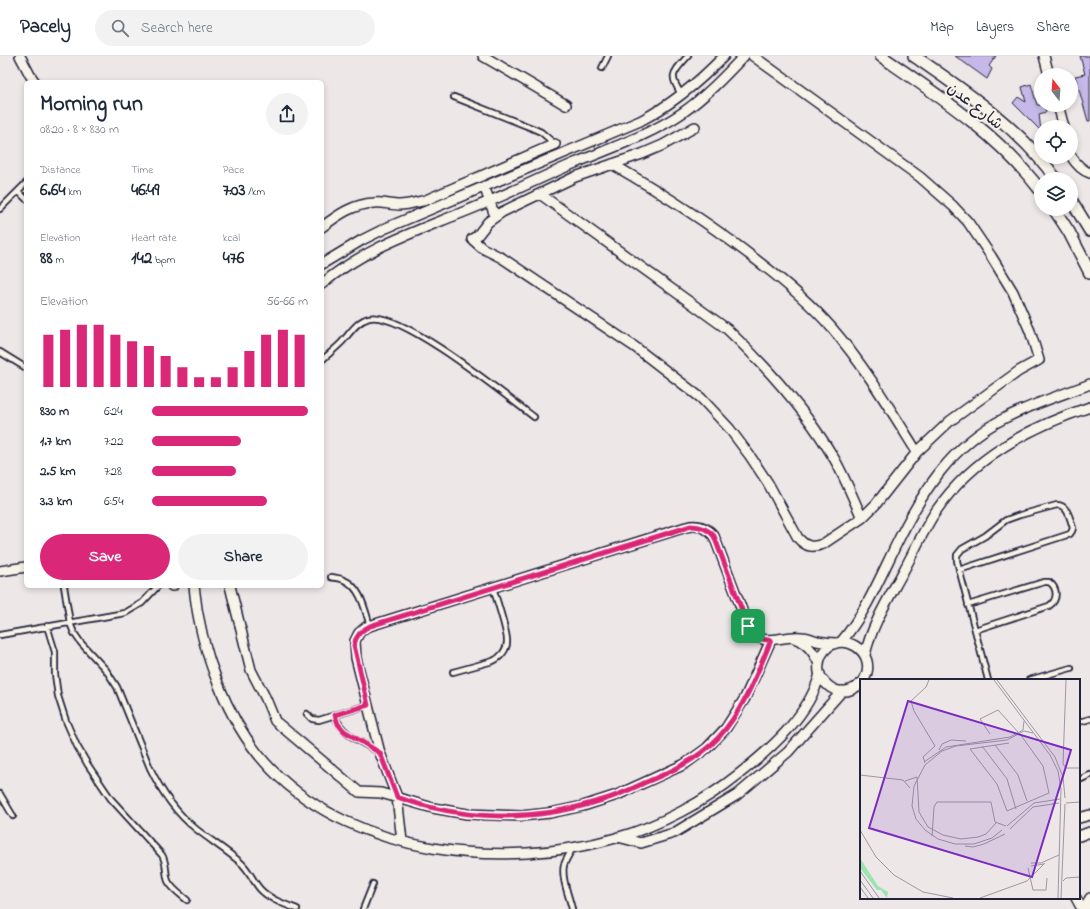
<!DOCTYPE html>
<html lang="en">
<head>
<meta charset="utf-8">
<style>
  body { margin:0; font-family:"Indie Flower","Playpen Sans Arabic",sans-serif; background:#f2f2f3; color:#1f2937; height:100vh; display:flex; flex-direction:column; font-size:15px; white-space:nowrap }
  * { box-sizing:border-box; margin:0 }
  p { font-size:13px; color:#747a83 }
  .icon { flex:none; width:22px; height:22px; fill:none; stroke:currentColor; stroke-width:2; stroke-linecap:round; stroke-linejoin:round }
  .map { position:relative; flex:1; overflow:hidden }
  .drawer { position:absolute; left:24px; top:24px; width:300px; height:508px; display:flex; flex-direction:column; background:#fff; border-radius:6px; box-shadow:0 2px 6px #0003 }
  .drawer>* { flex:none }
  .needle { width:26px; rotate:343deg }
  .tools { position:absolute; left:1034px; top:12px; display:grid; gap:8px }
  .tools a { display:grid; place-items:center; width:44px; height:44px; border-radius:50%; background:#fff; box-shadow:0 2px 6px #0003; font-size:20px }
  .pin { position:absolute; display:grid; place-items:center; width:34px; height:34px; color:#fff; margin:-17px; border-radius:8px; box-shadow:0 2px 6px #0006 }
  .round { display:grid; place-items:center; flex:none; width:42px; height:42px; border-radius:21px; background:#f2f2f3 }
  .summary { display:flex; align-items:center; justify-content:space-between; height:68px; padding:0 16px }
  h1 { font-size:22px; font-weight:700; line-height:30px }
  .metrics { display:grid; grid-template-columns:repeat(3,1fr); gap:6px; height:68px; padding:4px 16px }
  .metrics div { display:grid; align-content:center }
  .metrics b { font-size:17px; font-weight:700 }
  .metrics small { font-size:11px; font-weight:400 }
  .metrics p { font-size:11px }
  .chart { height:112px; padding:8px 16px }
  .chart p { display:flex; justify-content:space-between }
  .chart svg { width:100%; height:72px; margin-top:4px; stroke:#db2777; stroke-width:6 }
  .primary-button { display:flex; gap:8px; margin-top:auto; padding:8px 16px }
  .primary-button a { flex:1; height:46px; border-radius:24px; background:#db2777; color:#fff; font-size:16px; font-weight:700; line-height:46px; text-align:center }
  .primary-button a+a { background:#f2f2f3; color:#1f2937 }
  ul { padding:0 16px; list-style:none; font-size:13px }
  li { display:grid; grid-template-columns:64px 48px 1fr; align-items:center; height:30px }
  li i { height:10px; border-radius:5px; background:#db2777 }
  header { display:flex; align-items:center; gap:24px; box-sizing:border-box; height:56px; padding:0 20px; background:#fff; border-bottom:1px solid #e0e1e3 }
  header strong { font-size:19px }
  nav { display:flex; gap:22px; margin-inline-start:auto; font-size:14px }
  .search { width:280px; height:36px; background:#f2f2f3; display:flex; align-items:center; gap:10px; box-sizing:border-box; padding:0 14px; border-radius:22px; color:#747a83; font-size:15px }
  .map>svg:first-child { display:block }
  .building { fill:#c6b8e9; stroke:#22223b }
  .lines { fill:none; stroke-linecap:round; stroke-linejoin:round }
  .service-casing { stroke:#22223b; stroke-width:8 }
  .minor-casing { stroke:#22223b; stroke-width:12 }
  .tertiary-casing { stroke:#22223b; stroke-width:14 }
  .service { stroke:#f7f3e8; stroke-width:4.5 }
  .minor { stroke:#f7f3e8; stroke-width:9 }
  .tertiary { stroke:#f7f3e8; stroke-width:11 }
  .route-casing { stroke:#fff; stroke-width:8 }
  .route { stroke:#db2777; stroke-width:5 }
  .labels { text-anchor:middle; stroke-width:4; stroke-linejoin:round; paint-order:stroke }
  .street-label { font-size:16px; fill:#22223b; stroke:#f7f3e8 }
  .inset-road { fill:none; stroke:#9c98a3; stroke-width:1 }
  .view { fill:#7b2cbf; fill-opacity:0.15; stroke:#7b2cbf; stroke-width:2 }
  .inset-edge { fill:none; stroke:#22223b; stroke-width:2 }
</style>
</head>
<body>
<header>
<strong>Pacely</strong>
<div class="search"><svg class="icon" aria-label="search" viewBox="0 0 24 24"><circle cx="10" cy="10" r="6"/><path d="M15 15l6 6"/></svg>Search here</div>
<nav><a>Map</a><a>Layers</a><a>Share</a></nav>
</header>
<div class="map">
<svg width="1090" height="853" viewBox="0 0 1090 853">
  <rect width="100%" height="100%" fill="#ede7e8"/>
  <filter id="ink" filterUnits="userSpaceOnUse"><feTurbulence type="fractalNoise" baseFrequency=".025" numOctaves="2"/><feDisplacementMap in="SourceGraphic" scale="8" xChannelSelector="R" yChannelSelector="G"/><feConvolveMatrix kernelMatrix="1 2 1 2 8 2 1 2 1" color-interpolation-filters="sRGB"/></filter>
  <g filter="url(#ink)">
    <path class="building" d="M955,0H996L989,10L992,13L987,23Z
      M1080,0H1090V65H1088L1075,20L1085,18Z
      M1031,28L1037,49H1044L1046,56L1039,58L1041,75L1013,47L1018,41L1026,46L1022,31Z"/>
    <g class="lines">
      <defs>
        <path id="service" d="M602,12L608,0
          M682,39C668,19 673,17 688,0
          M454,41L532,72L541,76L555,88
          M18,135L26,143
          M0,153L26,127
          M0,296L26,312
          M322,304C329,298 336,292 342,286C350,277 357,265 369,262C401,254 506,340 534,361
          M959,514L1070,478L1072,475L1073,472C1070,463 1068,449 1057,449L1020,459L1006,464L985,480L962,493L957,499V505L988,624
          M331,521C335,522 340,522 344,524C361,531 365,554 370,570
          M64,530L70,567L74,577L81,587L106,614L117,631L150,712C161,735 176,757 196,773C210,784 226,794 240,806C249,813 252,824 260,833C269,843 284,848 297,853
          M968,549L1044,526H1049C1058,532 1058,544 1049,550L975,574
          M47,570L55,596V618L58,640L66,665L77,690L88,709L111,743L162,799C167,807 165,816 168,825C172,833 181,839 187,844
          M0,579L125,557L142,547L158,530
          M453,616L493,605C500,602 507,594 507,586C508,576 496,543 493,531
          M1029,624L1071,612
          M307,658L312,663L319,664L368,649
          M335,659C340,678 363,687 379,696
          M1079,666L1090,663
          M1079,724L1090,719
          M0,738L13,760
          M363,853L373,828
          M572,853C569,840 561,822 564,809C566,803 570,797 573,792"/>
        <path id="minor" d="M20,0L30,19L35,26
          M483,0L566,49
          M1044,0L1049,19
          M1058,49L1064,71
          M695,71L663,89L642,98L575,121L502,156L488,166L477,180L472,183L482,192L502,202L635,291L701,342L729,372L750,400L768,427L798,482C806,491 812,492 823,488L862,462L876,448L917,396L950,365L1019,315L1039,304L1030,275L1013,236L991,200L968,166L953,150L920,121L753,0
          M1071,100C1076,108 1081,114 1090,117
          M612,108C664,138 712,169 759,206C784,225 809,246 831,271C864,309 890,353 917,396
          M484,130L495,160
          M540,138L727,273C768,312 806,354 835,404C845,422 853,442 862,462
          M322,171C338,159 353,148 374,147C383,146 391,149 399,149C408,149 417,146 426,144L555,88
          M322,208L362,184L386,172L640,65C673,48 699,26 724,0
          M322,228C361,195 409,178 456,159C496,144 535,124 575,107C611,92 650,79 682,57C705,41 724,21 744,0
          M0,515L26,511
          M172,530H173
          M194,530C200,593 227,668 272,714C357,800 504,814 616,782C659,770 704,746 739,718C772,692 809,659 820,618
          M230,530L251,614L266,643L275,665L359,736L381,737L433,752L467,758L521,760L550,757L583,750L617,739L685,708L707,692L726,672L745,642L771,584
          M794,582C806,586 814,596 819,608
          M841,586C865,558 880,522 896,489C922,436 951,389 1005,362C1032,348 1062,339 1090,328
          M865,599C872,568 889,542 904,514C915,494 924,473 936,455C973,401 1030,371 1090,351
          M861,627C854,634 845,637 835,634C828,631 821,624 819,616C818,610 819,604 822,598C839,571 880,595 864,624
          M1079,762L1090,759
          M1079,780L1090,776
          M618,781L641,787L674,777L737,739L788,696L842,635
          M402,785L397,741L380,697L356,602L355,585L359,577L366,571L686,471C698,468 707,471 714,480L748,570C763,595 780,578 802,581C807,581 812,583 817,585C823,586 830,587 836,587
          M1076,842L1082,853
          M1085,853L1090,842"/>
        <path id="tertiary" d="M881,0C939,40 998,78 1041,135
          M914,0C966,36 1019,71 1056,123
          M1071,144L1090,175
          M1054,153L1069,176L1090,217"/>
      </defs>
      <use href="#service" class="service-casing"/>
      <use href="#minor" class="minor-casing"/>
      <use href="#tertiary" class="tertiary-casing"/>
      <use href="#service" class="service"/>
      <use href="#minor" class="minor"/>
      <use href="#tertiary" class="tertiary"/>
    </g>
  </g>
  <g class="lines" filter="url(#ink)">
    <defs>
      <path id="route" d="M691,470C701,470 708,473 714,480L748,570C754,580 759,584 771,584C757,618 743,655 718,682C697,704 671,716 644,727C629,734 615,741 599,745C533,766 462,765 397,741L380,697L344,675L338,668L335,659L368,649L354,589C356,579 361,574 370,570Z"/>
    </defs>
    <use href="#route" class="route-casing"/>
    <use href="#route" class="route"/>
  </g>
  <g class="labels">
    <g class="street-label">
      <text transform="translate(976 49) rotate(38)" y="6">شارع عدن</text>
    </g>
  </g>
  <g transform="translate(860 623)">
    <rect width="220" height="220" fill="#ede7e8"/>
    <path d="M0,179L18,207L28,213L27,219L21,211H17L0,189Z" fill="#9de3b0"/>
    <path class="inset-road" d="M134,1L190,76L198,92L201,110L198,219M137,1L195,78L203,98L205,119M206,1L203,85L206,89H220M130,55L120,40L138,31L158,53M149,64L110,70L137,105L147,132L189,114L183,87L160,55M135,66L158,96L167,122M122,67L147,100L156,130M79,71L82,65L91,61L106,62M64,83L86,68L150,58L163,51L164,42M65,84L63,78L75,67L54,32L51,22L66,8L69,1M0,96L43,101L50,109M45,102L57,98L59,133L68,148L83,156L101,160L118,158L126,155L136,144M206,124L220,123M147,147L174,124L200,120M150,150L173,128L199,124M0,151L16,178L34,196L63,213L93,219M142,151L132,159L114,165H95L78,160L65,151L56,140L52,127L54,107L65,86L82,72L96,67L147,61L164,52L173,54M72,157L74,128L77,123H131L135,143L146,147M105,167L113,168L124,165L145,155M171,184H181L199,176M171,187L184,185M168,189L173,211H186L187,199M0,192L19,219M0,201L13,219M203,202L206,199L220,198M0,208L8,219M120,219L167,202L185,184M201,219L205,125"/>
    <path class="view" d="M48,22L211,71L172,198L9,149Z"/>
    <rect width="220" height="220" class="inset-edge"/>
  </g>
</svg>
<div class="tools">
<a><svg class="needle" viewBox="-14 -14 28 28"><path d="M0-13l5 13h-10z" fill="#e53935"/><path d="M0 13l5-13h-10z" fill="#747a83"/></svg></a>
<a><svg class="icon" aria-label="locate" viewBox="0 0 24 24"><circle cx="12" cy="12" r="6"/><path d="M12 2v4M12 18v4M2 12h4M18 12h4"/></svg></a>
<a><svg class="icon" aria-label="layers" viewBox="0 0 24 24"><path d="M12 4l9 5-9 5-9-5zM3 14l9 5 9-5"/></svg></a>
</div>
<div class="pin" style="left:748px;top:570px;background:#1e9e55"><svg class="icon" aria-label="arrive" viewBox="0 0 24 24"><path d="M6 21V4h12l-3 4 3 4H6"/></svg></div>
<section class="drawer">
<div class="summary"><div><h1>Morning run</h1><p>08:20 · 8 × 830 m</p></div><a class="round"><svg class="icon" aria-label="share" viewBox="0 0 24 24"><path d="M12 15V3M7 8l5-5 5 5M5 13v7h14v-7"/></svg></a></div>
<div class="metrics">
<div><p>Distance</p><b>6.64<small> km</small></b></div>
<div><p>Time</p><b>46:49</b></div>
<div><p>Pace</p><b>7:03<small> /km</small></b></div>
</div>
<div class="metrics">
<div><p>Elevation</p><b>88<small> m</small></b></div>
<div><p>Heart rate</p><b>142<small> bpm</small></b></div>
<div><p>kcal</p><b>476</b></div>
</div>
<div class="chart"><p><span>Elevation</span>56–66 m</p>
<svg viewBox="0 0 160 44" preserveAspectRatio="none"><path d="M5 44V12M15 44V9M25 44V6M35 44V6M45 44V12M55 44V16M65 44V19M75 44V25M85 44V32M95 44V38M105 44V38M115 44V32M125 44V22M135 44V12M145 44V9M155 44V12"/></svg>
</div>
<ul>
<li><b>830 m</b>6:24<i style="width:100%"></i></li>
<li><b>1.7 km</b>7:22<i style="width:57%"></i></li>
<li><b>2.5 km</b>7:28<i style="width:54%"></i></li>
<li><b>3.3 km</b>6:54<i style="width:74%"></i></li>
</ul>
<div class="primary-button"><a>Save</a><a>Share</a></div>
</section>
</div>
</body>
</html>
